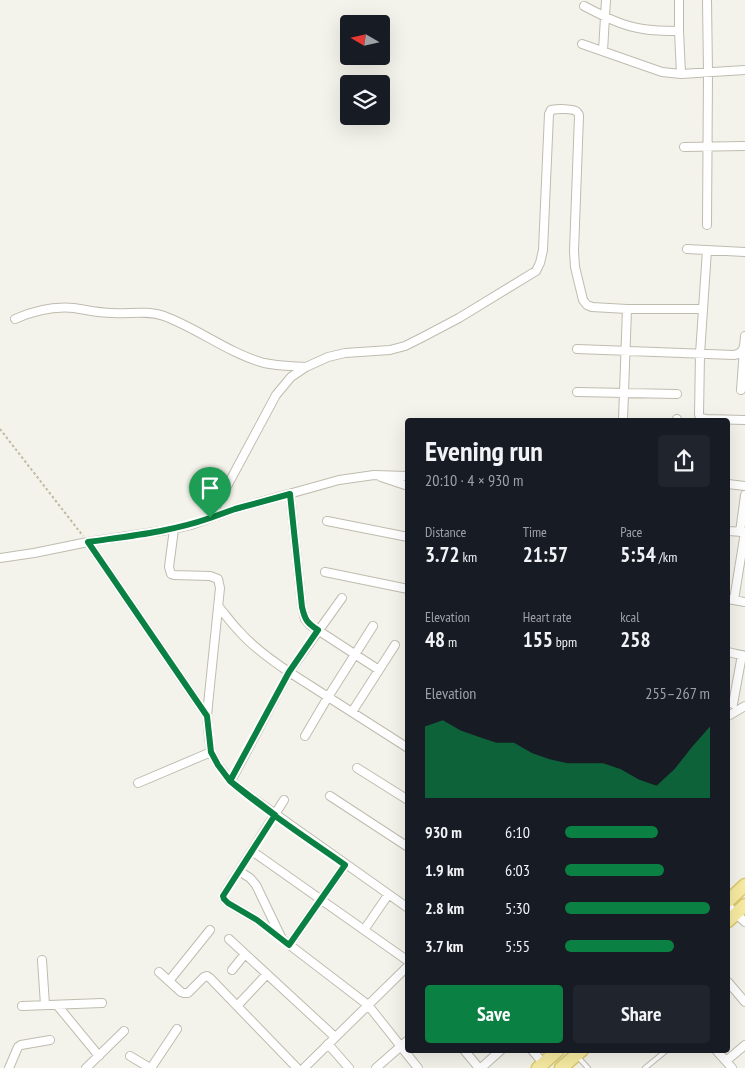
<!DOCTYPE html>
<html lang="en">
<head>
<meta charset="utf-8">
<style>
  body { margin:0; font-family:"PT Sans Narrow",sans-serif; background:#20242c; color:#f1f3f6; height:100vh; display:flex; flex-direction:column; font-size:19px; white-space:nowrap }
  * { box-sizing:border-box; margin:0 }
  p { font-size:16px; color:#9ea1a6 }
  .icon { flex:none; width:28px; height:28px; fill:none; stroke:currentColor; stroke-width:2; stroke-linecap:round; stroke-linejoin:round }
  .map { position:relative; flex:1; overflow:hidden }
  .panel { position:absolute; left:405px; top:418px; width:325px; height:635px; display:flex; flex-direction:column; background:#171b24; border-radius:5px; box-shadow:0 5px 20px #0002 }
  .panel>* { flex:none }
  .needle { width:32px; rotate:279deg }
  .fabs { position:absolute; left:340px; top:15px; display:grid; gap:10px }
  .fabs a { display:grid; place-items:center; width:50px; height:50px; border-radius:5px; background:#171b24; box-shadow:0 5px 20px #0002; font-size:25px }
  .pin { position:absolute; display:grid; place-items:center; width:42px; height:42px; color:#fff; margin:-51px -21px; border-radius:50% 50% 50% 0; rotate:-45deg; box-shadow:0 0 5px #0007 }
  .pin .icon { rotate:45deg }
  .round { display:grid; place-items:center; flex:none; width:52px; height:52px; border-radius:5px; background:#20242c }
  .summary { display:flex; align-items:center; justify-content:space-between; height:85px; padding:0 20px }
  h1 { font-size:28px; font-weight:800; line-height:38px }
  .figures { display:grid; grid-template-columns:repeat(3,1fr); gap:8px; height:85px; padding:5px 20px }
  .figures div { display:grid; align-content:center }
  .figures b { font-size:21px; font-weight:800 }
  .figures small { font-size:14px; font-weight:400 }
  .figures p { font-size:14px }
  .chart { height:140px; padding:10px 20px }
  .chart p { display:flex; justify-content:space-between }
  .chart svg { width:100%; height:90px; margin-top:5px; fill:#0b8043; opacity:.7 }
  .button { display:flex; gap:10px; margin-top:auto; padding:10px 20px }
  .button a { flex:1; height:58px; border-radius:5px; background:#0b8043; color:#fff; font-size:20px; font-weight:800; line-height:58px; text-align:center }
  .button a+a { background:#20242c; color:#f1f3f6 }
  ul { padding:0 20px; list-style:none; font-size:16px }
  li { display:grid; grid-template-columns:80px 60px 1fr; align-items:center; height:38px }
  li i { height:12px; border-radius:6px; background:#0b8043 }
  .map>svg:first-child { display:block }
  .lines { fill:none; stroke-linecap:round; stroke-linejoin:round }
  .service-casing { stroke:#bfbcae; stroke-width:6 }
  .minor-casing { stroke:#bfbcae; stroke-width:10 }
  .primary-casing { stroke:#dccb71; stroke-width:15 }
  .path { stroke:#c0b9a0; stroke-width:2; stroke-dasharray:2.5 2.5; stroke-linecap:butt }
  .service { stroke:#fff; stroke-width:4 }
  .minor { stroke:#fff; stroke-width:8 }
  .primary { stroke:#f7eba1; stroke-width:12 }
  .route-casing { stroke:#fff; stroke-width:10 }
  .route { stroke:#0b8043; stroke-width:6 }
</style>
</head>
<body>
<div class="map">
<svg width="745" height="1068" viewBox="0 0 745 1068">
  <rect width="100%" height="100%" fill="#f4f3eb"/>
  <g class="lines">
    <defs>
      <path id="service" d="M578,1057L588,1068
        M645,1068L667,1050"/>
      <path id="minor" d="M679,0V31L681,74
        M707,0L708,72L707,225
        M584,6C603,16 622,26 643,29C655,31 667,31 679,31
        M582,44L662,72L681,74L745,70
        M603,51L606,0
        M684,147L745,146
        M687,249L745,252
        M707,250L700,354L699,415L701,418L706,419L745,420
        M15,319C33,311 53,306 74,308C87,310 99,313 112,313C129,314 148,310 164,316C199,329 228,353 264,363C278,366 292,366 306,367
        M577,349L734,355C745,353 744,346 745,336
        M741,390L744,349
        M577,392L677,394
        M623,420L627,309H703
        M677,420V419
        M381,477L408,486
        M728,484L745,486
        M290,494L302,607L305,619L310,625L379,670
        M210,518L276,395L291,377L306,367L328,357L345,353L390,350L405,346L423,337L459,318L536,271L540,263L543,250L549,114L551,110C556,109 574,108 577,112C578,113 579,115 579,116L574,251L575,267L583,300L587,305L592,307L627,309
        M327,521L408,537
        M174,529L169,567L171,574L174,575L210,576L218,579L220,588L209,695L207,716L209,737L211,752L218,765L231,781L240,789L408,908
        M728,531L743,532
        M740,532L745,495
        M88,542L207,716
        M0,558L34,553L88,542L174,529L191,525L235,509L339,480L374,475L408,476
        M325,572L408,589
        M728,599L745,602
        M734,600L745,532
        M218,606C225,614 231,623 239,631C253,647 271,660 289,672L408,748
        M728,652L745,656
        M733,704L742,655
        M352,712L395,645
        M728,716L745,706
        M305,736L328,697L373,626
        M357,768L408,800
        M231,781L289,672L342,598
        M138,783L211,752
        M330,796L408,847
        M284,800L226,891L223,896L224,899L228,903L257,920L368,1005L418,1068
        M252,851L408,961
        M239,871L250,878L256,885L281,937
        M728,906L745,922
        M364,930L388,895
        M229,939L335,1037
        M289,945L345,865
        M42,960L45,1005
        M232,970L245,954
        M159,972L181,992L184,993H188L204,977L207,976L210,978L297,1068
        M169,981L210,930
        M728,982L745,1002
        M57,1005L99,1056
        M22,1006L102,1003
        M237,1006L267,974
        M328,1044L349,1068
        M464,1050L479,1068
        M532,1050L543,1063
        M716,1050L732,1068
        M130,1056L150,1068
        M726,1061L745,1045
        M9,1068L18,1047L21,1045L50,1040
        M86,1068L124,1031
        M151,1068L177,1029
        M304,1068L408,966
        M376,1068L408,1040
        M481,1068L501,1050"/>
      <path id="primary" d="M728,901L745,885
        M728,921L745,905
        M538,1068L558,1050
        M561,1068L582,1050"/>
    </defs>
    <use href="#service" class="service-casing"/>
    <use href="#minor" class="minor-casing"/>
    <use href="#primary" class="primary-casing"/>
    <path class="path" d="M0,429L83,536"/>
    <use href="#service" class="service"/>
    <use href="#minor" class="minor"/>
    <use href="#primary" class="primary"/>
  </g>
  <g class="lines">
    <defs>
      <path id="route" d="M210,518C170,532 129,536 88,542L207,716L211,752L218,765L230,781L275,815L223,896L224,899L228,903L257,920L289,945L345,865C307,838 266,812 230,781L289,672L318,630C307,623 305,620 302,607L290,494L235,509L210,518"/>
    </defs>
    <use href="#route" class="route-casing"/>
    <use href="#route" class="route"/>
  </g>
</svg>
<div class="fabs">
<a><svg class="needle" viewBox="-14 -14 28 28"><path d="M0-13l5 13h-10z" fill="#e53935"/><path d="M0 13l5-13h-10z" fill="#9ea1a6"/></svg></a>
<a><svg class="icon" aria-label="layers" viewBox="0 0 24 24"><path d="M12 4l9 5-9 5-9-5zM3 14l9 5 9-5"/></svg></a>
</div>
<div class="pin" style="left:210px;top:518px;background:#1e9e55"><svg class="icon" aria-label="arrive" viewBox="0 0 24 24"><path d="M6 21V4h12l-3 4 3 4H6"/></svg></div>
<section class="panel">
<div class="summary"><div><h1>Evening run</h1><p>20:10 · 4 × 930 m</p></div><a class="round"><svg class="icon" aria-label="share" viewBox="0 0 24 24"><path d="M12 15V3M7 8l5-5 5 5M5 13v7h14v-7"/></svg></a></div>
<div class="figures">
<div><p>Distance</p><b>3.72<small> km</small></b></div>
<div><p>Time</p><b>21:57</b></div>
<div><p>Pace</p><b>5:54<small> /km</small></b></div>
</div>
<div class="figures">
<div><p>Elevation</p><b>48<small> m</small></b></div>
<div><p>Heart rate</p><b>155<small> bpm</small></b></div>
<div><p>kcal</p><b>258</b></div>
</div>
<div class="chart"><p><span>Elevation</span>255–267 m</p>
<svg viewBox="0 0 160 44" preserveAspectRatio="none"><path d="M0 44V9L10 6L20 11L30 14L40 17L50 17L60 22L70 25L80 27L90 27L100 27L110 30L120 35L130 38L140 30L150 19L160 9V44z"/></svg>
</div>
<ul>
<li><b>930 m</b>6:10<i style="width:64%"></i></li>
<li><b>1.9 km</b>6:03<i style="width:68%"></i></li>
<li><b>2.8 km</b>5:30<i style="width:100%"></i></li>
<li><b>3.7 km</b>5:55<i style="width:75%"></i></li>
</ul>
<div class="button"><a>Save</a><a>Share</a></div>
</section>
</div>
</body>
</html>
